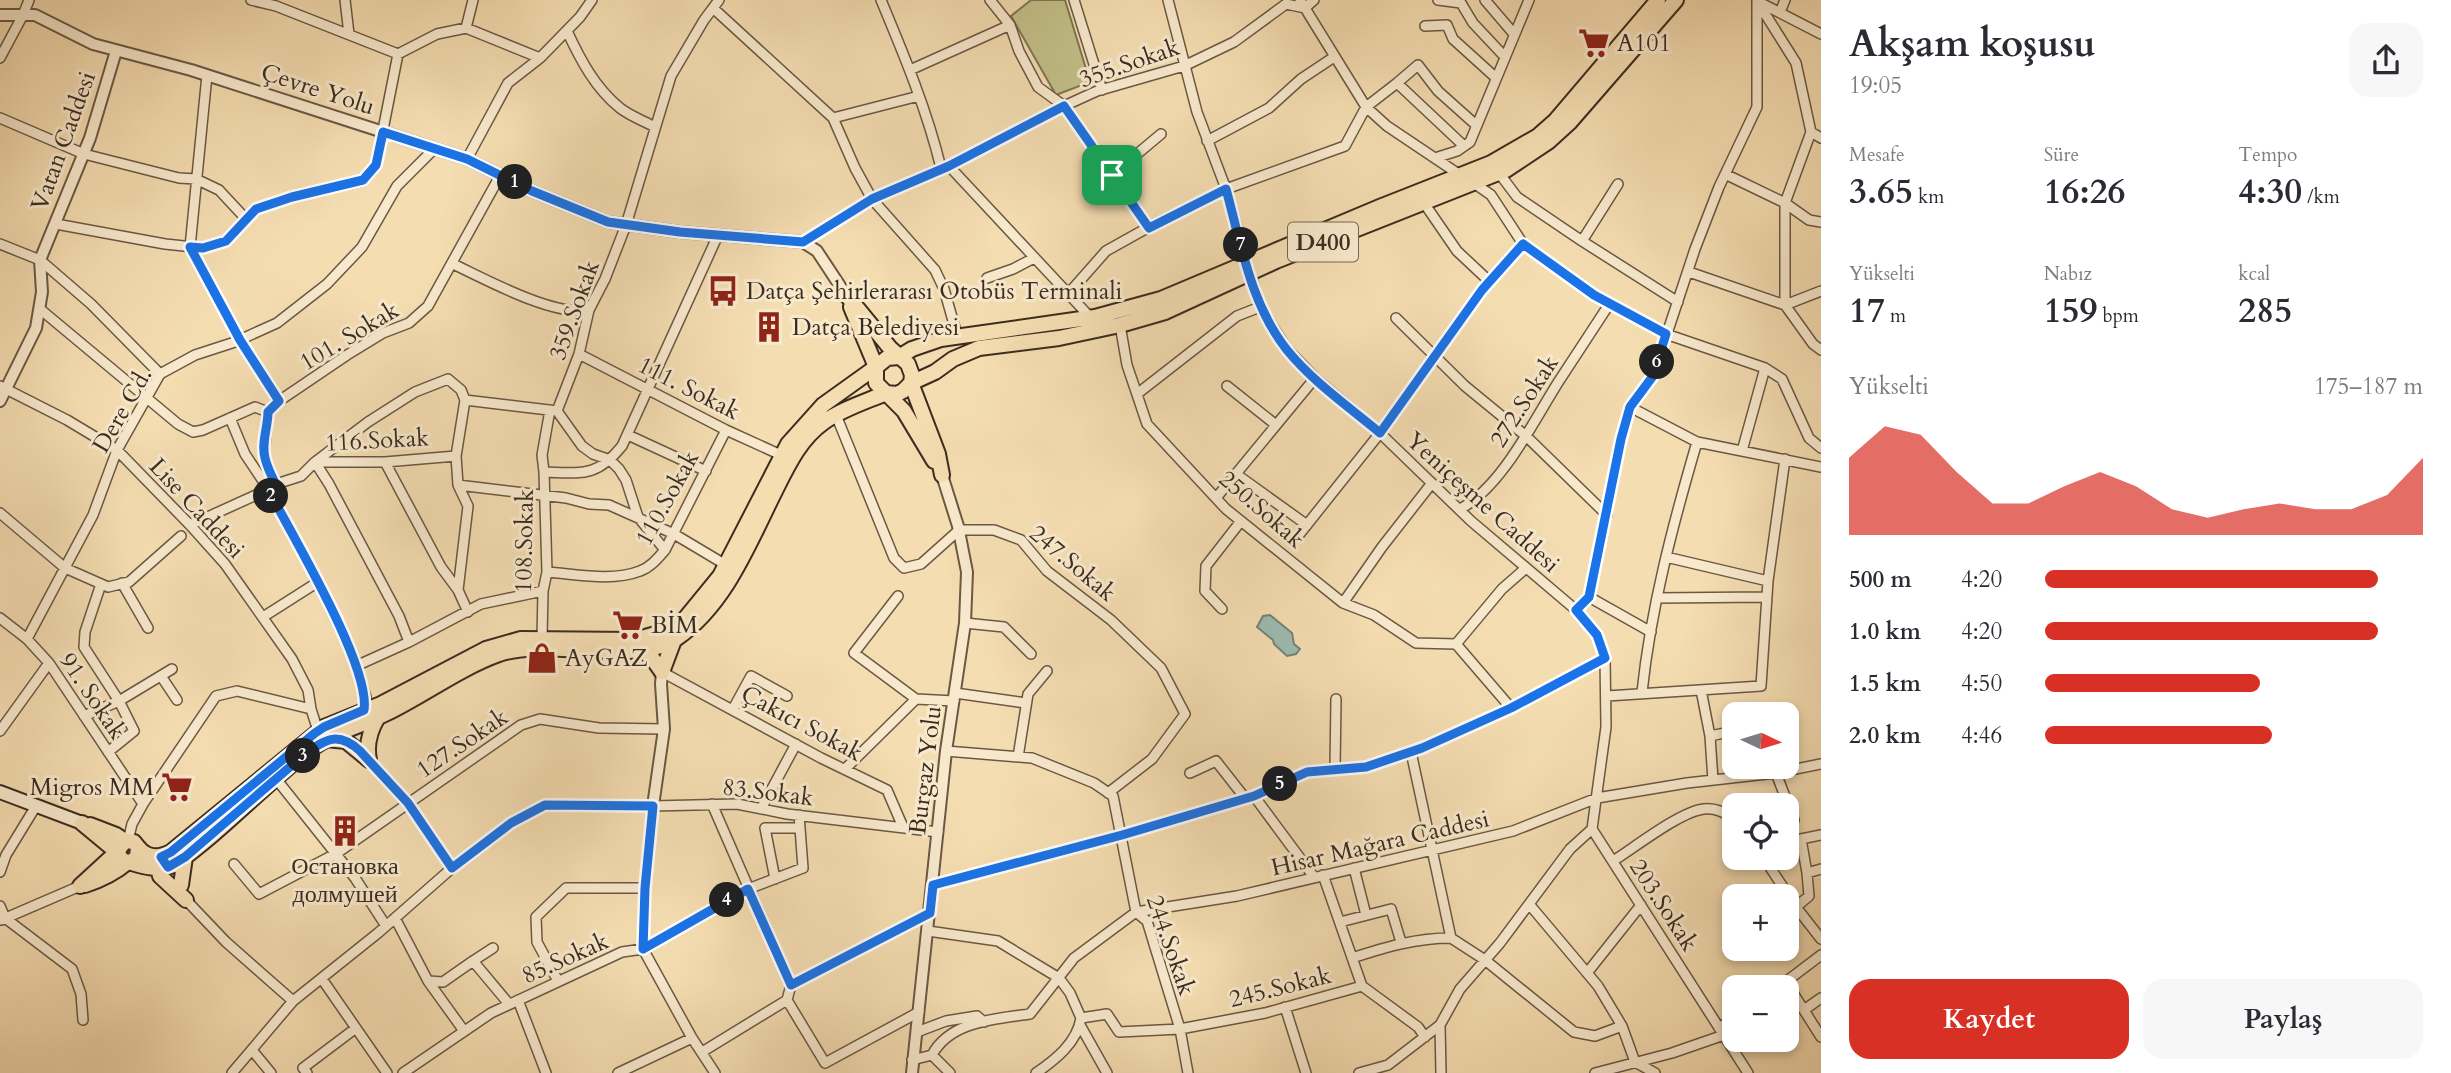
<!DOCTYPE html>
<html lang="tr">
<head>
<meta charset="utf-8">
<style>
  body { margin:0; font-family:Cardo,serif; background:#f7f7f7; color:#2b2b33; height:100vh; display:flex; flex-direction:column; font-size:26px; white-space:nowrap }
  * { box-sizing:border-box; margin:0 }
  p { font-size:23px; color:#7c7c81 }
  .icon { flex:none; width:38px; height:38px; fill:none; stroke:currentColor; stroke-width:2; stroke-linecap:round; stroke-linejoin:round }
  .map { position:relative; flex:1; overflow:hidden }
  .panel { display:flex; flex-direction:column; background:#fff; width:630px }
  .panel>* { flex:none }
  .needle { width:46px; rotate:94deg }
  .controls { position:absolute; left:1722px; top:702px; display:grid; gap:14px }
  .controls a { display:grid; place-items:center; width:77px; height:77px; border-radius:14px; background:#fff; box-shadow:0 4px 10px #0003; font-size:35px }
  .pin { position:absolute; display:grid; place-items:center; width:60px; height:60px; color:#fff; margin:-30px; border-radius:14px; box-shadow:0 4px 10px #0006 }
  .km { position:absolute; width:35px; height:35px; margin:-18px; border-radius:50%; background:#222; color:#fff; font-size:19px; line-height:35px; text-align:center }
  .round { display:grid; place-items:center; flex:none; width:74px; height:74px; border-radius:21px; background:#f7f7f7 }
  .summary { display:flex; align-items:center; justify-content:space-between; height:119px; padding:0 28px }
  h1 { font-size:38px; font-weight:800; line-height:52px }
  .stats { display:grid; grid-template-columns:repeat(3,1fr); gap:10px; height:119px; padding:7px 28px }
  .stats div { display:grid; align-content:center }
  .stats b { font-size:35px; font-weight:800 }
  .stats small { font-size:19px; font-weight:400 }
  .stats p { font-size:19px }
  .chart { height:196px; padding:14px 28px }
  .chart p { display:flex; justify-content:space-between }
  .chart svg { width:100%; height:126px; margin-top:7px; fill:#d93025; opacity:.7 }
  .primary-button { display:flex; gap:14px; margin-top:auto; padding:14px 28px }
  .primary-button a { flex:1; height:80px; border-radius:21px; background:#d93025; color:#fff; font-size:28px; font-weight:800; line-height:80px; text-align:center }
  .primary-button a+a { background:#f7f7f7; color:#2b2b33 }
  ul { padding:0 28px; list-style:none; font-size:23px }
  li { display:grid; grid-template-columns:112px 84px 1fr; align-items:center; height:52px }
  li i { height:18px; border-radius:9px; background:#d93025 }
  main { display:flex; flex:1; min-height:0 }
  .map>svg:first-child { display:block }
  .green { fill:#c2bf88; stroke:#7e7654; stroke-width:2 }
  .water { fill:#9cbbb0; stroke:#758276; stroke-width:2 }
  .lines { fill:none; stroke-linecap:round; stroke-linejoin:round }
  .minor-casing { stroke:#6a5844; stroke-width:12 }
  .tertiary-casing { stroke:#6a5844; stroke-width:14 }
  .secondary-casing { stroke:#3b2c20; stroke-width:16 }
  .primary-casing { stroke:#3b2c20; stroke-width:18 }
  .trunk-casing { stroke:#3b2c20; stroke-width:18 }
  .minor { stroke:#f8e9cd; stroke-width:9 }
  .tertiary { stroke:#f8e9cd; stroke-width:10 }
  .secondary { stroke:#f8e9cd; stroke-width:12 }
  .primary { stroke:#f5ddb2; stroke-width:14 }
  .trunk { stroke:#f5ddb2; stroke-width:14 }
  .route-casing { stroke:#fff; stroke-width:14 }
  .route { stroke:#1a73e8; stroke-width:9 }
  .labels { text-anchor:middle; stroke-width:6; stroke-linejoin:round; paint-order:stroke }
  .shield { fill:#f8e9cd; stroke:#746554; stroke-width:2 }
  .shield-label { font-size:23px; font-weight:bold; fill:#3b2c20 }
  .poi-label { font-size:24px; fill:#3b2c20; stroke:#f8e9cd; text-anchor:start }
  .street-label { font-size:24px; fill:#3b2c20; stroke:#f8e9cd }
</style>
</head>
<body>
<main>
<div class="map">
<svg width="1821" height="1073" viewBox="0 0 1821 1073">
  <rect width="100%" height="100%" fill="#f5ddb2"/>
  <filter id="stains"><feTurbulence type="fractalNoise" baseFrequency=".00286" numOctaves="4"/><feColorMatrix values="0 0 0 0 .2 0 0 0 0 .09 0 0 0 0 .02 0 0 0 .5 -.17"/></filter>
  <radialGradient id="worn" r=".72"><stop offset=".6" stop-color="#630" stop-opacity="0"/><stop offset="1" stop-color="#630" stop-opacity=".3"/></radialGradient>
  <path class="green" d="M1031,0H1065L1090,82L1056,95L1011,16Z"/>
  <path class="water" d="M1270,615L1292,633L1294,644L1300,649L1296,654L1287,656L1274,644L1273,640L1257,627L1263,616Z"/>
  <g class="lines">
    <defs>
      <path id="minor" d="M251,0L276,6L398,54L437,34L466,28L540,58
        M345,0L349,34
        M881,0C904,55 927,110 941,168
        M990,0L1010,25L1019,51L1038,87L1064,106L1149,227
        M1074,0L1102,90
        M1168,0L1197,112L1226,189L1260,307L1287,349L1315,378L1380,433L1471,521L1576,610L1597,635L1605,658L1606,727L1592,829L1570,849L1500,943L1460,989L1440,1025L1441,1073
        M1300,0L1366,107L1387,126L1460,175
        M1438,0L1461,3L1473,23L1504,56
        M1485,0L1514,34
        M1757,1L1796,63L1811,132L1785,203L1809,220L1821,222
        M713,8L833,118L855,168L872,199L935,270L944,289L957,335
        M1780,12L1785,0
        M1425,26L1447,25L1453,39L1495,77
        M466,28L473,0
        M567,31C580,59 595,88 620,108C630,116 644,121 655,127
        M0,58L23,15L29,0
        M910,70L1010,25
        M1397,83L1418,65L1438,91L1476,125
        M0,118L84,154L179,178L196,179L219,190L246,219
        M833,118L919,96
        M1811,132L1821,138
        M1207,141L1269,108L1301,79L1334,57
        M1435,158L1457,151L1470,142L1529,0
        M467,159L508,83L540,58L580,17L592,0
        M949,166L1090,317
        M1499,173L1517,197L1582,241L1678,302
        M1725,174L1785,203V305L1813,344L1821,350
        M1112,175L1161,134
        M1474,183L1491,195L1523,244L1594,295L1666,334L1765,368L1782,379L1809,438L1821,448
        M1424,203L1457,251L1489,281
        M56,224L165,244L203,248L226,241L256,209L292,197L363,181L376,165L398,54
        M1582,241L1618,184
        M803,242L872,199L949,166L1064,106L1097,91L1184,66L1234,42L1286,4L1305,8L1314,0
        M0,244L40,260L91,304L160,374
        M190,247L240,340L279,401
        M190,247L207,75
        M453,264C485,279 554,317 589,310
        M1689,272L1785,305L1821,291
        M987,278L1013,269L1034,258
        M1069,293L1106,251L1149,227L1226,189L1345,146L1366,107L1397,83L1464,146
        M40,309L178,424L193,432L203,430L255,407L268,412L279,401L347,355L383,333L409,323L428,306L501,174
        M1396,318L1465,386L1526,436L1607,515
        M1120,325L1127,365L1147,424L1226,509L1343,603L1374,615L1416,643L1456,644
        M579,354L726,430L781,455
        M0,386L67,420L117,450L190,525L225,564L292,659L308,690L311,709
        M1227,386L1276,425
        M1137,394L1237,316L1260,307
        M1630,407L1697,442L1821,467
        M268,412L264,456L276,485
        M836,415L894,558L904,568L921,564L959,530H994L1021,540L1047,571L1111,620L1161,668L1185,714L1152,759L1108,793
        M230,418L245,454L267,487L318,582L353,656L366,697L364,711
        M628,435L706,471
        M1742,451L1765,368
        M385,462L441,567L458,590L468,612
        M544,472L542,455L550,410
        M1236,474L1307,525
        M458,485L566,498L589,504L609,505L674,534L726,565
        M1216,498L1315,378
        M1460,509C1502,487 1534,420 1559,381C1576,355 1593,329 1610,303
        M0,513L65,568L108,587L129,582L181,536
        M190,525L256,495L267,487L301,476L315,462H385L456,456
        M1298,536L1380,433L1482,290L1523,244
        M665,550L638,517L626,480L619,469L610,460L593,454L582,446L557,411L579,354L589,310L605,279L626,225L671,76L704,20L719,0
        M1666,557L1768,581
        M547,572C576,574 612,582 640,571C651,567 658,558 665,550L726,430
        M122,583L148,628
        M101,584L85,632L84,647L119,701L134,731L108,752
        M458,590L468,506L458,485L456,456L465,400
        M898,596L854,653L916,699L954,701
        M1589,597L1651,632
        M1657,598L1767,597
        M1343,603L1382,547L1432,483
        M1222,609L1205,591L1206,566L1241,521
        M1576,610L1589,597L1621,439L1630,407L1653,376L1695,249L1719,187L1757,107V1L1821,34
        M263,617L318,582
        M0,618L27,639L49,663L143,804
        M965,623L1004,627L1031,654
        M542,638L543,591L547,572L544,472C582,473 596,478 622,446L718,235
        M27,639L93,515L117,450L160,374L195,355L235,342L277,323L327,284L362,247L397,186L434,149
        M409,642L399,616L329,484L315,462L368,422L415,392L448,379L461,390L465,400L557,411
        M1456,644L1502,589L1526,568
        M1456,644L1511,708
        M356,666L409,642L481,604L543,591
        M662,672L821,758L887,790L903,827
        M161,676L177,700
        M1701,690L1710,736L1713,780
        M1642,692C1651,607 1673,524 1697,442
        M955,693L1026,703
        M1607,696L1761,686L1768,581L1785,459
        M733,709L751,676L787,696
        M84,716L119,701L172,669
        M0,731L49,663
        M1710,736L1734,731
        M946,751L1032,758L1094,783L1113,796L1136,912L1147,921L1180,1029L1188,1073
        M1411,752L1451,938
        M1018,757L1028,694L1047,671
        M369,760L408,803L452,868
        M845,769L916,699
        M1335,769L1336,699
        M1190,773L1216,761L1245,798
        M1776,773L1794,820
        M277,780L355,878L386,926
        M1254,796L1314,877
        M712,804L791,985L787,1000L825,1063L919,1012
        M653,806L645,888L643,949L692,1038L715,1073
        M761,809L796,744
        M1592,829L1748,1073
        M1821,835L1801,839L1807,873L1821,869
        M128,841L132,824L143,804L216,696L237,691L311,709L318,731
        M1764,858L1796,907L1821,939
        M1613,861C1634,848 1681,811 1704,809C1716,808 1724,812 1734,819
        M234,864L259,894L337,853L521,725L540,719L599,728L664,729
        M1354,868L1366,915
        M0,872L6,855L36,806
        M1323,875L1362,986L1418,1027L1425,1037
        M775,879L765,828H800
        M933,885L1122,835L1254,796L1307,772L1366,767L1422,748L1511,708L1605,658
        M186,900L226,942L293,1001
        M1529,904L1598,986L1622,1026L1635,1062L1655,1073
        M0,906L5,918L72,969L81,994L83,1020
        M1796,907L1809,896L1807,873
        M395,918L428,981L464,1031
        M1,920L80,886
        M1340,922L1391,909L1401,942
        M928,931L998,941L1059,978L1070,993L1081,1018
        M1451,938L1485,960L1574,1032L1595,1036L1622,1026
        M493,948L473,961L509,1004
        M1352,958C1386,947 1416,938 1451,938
        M1587,973L1641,905
        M322,979L387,1073
        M428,981L443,982L473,961
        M558,981L537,942L536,917L566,888H645
        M1786,982L1821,1037
        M791,985L930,913
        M1779,987L1821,955
        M518,1000L546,1073
        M1285,1007L1306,1073
        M1804,1010L1821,998
        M1080,1025L1107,1073
        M1719,1028L1734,1018
        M917,1032L946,1021L977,1016L984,1022
        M252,1050L271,1073
        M702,1052L787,1000
        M932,1055C950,1021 995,1019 1030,1014L1074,958L1136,912L1237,896L1513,831L1597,798L1687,783L1776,773L1821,764
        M912,1060L932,1055L950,1073
        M232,1073L293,1001L378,933L452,868L511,823L545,805L653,806L737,804L787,814L938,832
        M307,1073L303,1068L356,1028
        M403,1073L491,1013L622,952L643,949L748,889L803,868L799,815
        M618,1073L692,1038
        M1036,1073C1055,1060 1077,1043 1081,1018L1107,1014L1119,1032L1180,1029L1265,1013L1362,986
        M1359,1073L1388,1065L1440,1025
        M1595,1073L1672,1053L1724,1035"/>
      <path id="tertiary" d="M0,15H35L93,44L191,70L467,159L532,191L608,222L680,232L803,242L817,251L844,292
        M0,401L36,328L42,292L40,260L90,138L116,51
        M653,806L664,729L661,684L662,672
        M912,1073L946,751L965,623L967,572L958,526L942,475"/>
      <path id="secondary" d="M0,792L82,823"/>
      <path id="primary" d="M638,650L650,655L662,672
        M662,672L674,640
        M326,739L346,741L369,760
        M369,760C366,745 370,730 378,717
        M90,825L116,835L125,841
        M138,847C147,859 159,858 171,852L324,727L381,704L486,649L521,639L635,640L666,631L684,620L720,576L788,444L823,405L876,367
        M132,861L137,857L138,847L134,842L125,841L117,852L122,860C140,865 153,872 174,865C221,832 261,788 307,752C333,732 359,727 387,713C424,695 460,668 499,654C550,637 635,667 677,638C726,604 749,543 775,491C788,465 800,439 824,422C842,409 865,402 886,393
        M156,861L160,876L186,900
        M85,885C101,880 115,873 128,862
        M181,885L185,857
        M80,886L117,852L82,823"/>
      <path id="trunk" d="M844,292L890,348L908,364L912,375L911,383L938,454L942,475
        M851,307L876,367V383L904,411L934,461
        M876,367L887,358L899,357L912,349L941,339L1095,317L1161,299L1382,206L1491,163L1538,136L1555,121L1658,0
        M886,393L897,394L903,391L911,383L935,372L953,359L979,348L1059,338L1120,325L1165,312L1276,261L1506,170L1548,142L1570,122L1676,0"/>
    </defs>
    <use href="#minor" class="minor-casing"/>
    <use href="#tertiary" class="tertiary-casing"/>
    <use href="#secondary" class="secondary-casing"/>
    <use href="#primary" class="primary-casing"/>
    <use href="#trunk" class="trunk-casing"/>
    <use href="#minor" class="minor"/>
    <use href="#tertiary" class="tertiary"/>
    <use href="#secondary" class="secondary"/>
    <use href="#primary" class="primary"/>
    <use href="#trunk" class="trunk"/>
  </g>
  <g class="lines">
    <defs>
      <path id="route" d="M1064,106L1149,228L1226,189C1241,244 1251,305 1287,350C1313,382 1349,407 1380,433L1482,290L1523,244L1594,295L1666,334L1653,376L1630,407L1621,439L1589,597L1576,610L1597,635L1605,658L1511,708L1422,748L1366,767L1307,772L1254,796L1122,835L933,885L930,913L791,985L748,889L643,949L645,888L653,806L545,805L511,823L452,868L408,803L360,751C338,731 326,739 305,754L185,857L168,867L161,857L171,852L315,733L324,727L364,710C371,666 290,532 267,487L276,485C272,477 267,467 265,458C261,443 268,427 268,412L279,401L240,340L190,247L203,248L226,241L256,209L292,197L363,180L376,165L383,132L467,159L532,191L608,222L680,232L803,242L872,199L949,166Z"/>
    </defs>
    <use href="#route" class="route-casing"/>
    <use href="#route" class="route"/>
  </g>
  <defs>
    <symbol id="supermarket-bare" viewBox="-9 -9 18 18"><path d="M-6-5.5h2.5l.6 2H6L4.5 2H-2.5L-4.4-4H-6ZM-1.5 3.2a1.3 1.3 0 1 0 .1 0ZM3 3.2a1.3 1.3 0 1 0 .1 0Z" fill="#8f2418" stroke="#f8e9cd" stroke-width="2.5" paint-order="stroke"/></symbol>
    <symbol id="bus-bare" viewBox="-9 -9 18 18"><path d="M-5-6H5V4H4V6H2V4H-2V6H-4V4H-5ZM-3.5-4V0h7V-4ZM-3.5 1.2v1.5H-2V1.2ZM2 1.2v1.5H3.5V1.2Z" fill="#8f2418" stroke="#f8e9cd" stroke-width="2.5" paint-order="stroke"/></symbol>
    <symbol id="building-bare" viewBox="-9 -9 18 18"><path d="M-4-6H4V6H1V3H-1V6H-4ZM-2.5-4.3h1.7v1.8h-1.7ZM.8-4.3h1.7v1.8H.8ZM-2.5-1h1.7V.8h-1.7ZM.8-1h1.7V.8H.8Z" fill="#8f2418" stroke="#f8e9cd" stroke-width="2.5" paint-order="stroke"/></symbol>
    <symbol id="shop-bare" viewBox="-9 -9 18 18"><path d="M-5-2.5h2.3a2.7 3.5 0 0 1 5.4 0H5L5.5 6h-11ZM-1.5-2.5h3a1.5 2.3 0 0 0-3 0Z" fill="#8f2418" stroke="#f8e9cd" stroke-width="2.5" paint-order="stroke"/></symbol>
  </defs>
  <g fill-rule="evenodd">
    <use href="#supermarket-bare" x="1572" y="21" width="44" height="44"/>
    <use href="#bus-bare" x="701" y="269" width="44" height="44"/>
    <use href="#building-bare" x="747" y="305" width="44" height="44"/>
    <use href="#supermarket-bare" x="606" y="603" width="44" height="44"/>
    <use href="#shop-bare" x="520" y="636" width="44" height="44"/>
    <use href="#supermarket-bare" x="155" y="765" width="44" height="44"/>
    <use href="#building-bare" x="323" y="809" width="44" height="44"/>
  </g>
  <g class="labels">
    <rect class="shield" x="1288" y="222.5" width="70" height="39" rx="5"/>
    <g class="shield-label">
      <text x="1323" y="250">D400</text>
    </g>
    <g class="poi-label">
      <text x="1617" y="51">A101</text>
      <text x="746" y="299">Datça Şehirlerarası Otobüs Terminali</text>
      <text x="792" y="335">Datça Belediyesi</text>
      <text x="651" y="633">BİM</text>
      <text x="565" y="666">AyGAZ</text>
      <text x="154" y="795" text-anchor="end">Migros MM</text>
      <text x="345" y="874" text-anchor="middle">Остановка<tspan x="345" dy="28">долмушей</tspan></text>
    </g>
    <g class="street-label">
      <text transform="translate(1129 63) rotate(-19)" y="8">355.Sokak</text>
      <text transform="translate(318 89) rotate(18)" y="8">Çevre Yolu</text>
      <text transform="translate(63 141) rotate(-70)" y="8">Vatan Caddesi</text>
      <text transform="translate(574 310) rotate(-70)" y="8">359.Sokak</text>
      <text transform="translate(349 336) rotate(-31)" y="8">101. Sokak</text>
      <text transform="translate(689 388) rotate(27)" y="8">111. Sokak</text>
      <text transform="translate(1524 401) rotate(-57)" y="8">272.Sokak</text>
      <text transform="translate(122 410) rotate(-60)" y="8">Dere Cd.</text>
      <text transform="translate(377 440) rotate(-3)" y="8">116.Sokak</text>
      <text transform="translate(667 498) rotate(-61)" y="8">110.Sokak</text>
      <text transform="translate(1483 502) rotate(42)" y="8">Yeniçeşme Caddesi</text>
      <text transform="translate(197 508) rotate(47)" y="8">Lise Caddesi</text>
      <text transform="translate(1262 509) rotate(41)" y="8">250.Sokak</text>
      <text transform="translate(524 541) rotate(-89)" y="8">108.Sokak</text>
      <text transform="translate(1073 563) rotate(40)" y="8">247.Sokak</text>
      <text transform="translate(93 696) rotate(56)" y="8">91. Sokak</text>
      <text transform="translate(802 723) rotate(28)" y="8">Çakıcı Sokak</text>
      <text transform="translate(462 743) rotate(-34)" y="8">127.Sokak</text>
      <text transform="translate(925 770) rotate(-83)" y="8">Burgaz Yolu</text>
      <text transform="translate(768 792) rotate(7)" y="8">83.Sokak</text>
      <text transform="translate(1380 843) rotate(-13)" y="8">Hisar Mağara Caddesi</text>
      <text transform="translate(1664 905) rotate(57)" y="8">203.Sokak</text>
      <text transform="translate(1171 945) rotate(71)" y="8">244.Sokak</text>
      <text transform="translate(565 958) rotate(-24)" y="8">85.Sokak</text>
      <text transform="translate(1280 987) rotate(-14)" y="8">245.Sokak</text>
    </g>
  </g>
  <rect width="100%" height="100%" filter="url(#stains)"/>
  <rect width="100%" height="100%" fill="url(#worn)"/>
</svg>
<div class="controls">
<a><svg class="needle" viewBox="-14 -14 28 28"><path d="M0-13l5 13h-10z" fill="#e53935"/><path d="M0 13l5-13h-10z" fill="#7c7c81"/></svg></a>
<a><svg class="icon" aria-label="locate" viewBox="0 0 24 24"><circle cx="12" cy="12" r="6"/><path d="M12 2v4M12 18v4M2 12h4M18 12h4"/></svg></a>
<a>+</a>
<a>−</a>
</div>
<div class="pin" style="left:1112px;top:175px;background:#1e9e55"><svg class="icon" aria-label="arrive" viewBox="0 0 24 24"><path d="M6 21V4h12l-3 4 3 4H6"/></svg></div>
<b class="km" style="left:515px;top:182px">1</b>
<b class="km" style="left:271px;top:496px">2</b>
<b class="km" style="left:303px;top:756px">3</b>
<b class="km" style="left:727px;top:900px">4</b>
<b class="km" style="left:1280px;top:784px">5</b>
<b class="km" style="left:1657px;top:362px">6</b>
<b class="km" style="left:1241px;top:245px">7</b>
</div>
<section class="panel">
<div class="summary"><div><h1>Akşam koşusu</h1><p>19:05</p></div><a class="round"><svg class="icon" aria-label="share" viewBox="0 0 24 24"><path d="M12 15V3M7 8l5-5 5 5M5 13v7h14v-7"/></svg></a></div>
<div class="stats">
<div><p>Mesafe</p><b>3.65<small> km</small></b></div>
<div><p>Süre</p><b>16:26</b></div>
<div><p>Tempo</p><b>4:30<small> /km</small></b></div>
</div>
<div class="stats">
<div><p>Yükselti</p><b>17<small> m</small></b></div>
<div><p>Nabız</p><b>159<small> bpm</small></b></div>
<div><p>kcal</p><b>285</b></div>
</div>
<div class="chart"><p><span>Yükselti</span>175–187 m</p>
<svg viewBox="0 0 160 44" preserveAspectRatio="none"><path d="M0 44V17L10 6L20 9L30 22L40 33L50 33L60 27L70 22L80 27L90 35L100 38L110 35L120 33L130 35L140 35L150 30L160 17V44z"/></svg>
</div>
<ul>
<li><b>500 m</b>4:20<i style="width:88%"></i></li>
<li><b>1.0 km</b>4:20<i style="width:88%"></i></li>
<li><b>1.5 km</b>4:50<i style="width:57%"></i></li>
<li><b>2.0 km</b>4:46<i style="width:60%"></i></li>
</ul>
<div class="primary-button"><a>Kaydet</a><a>Paylaş</a></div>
</section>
</main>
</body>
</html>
